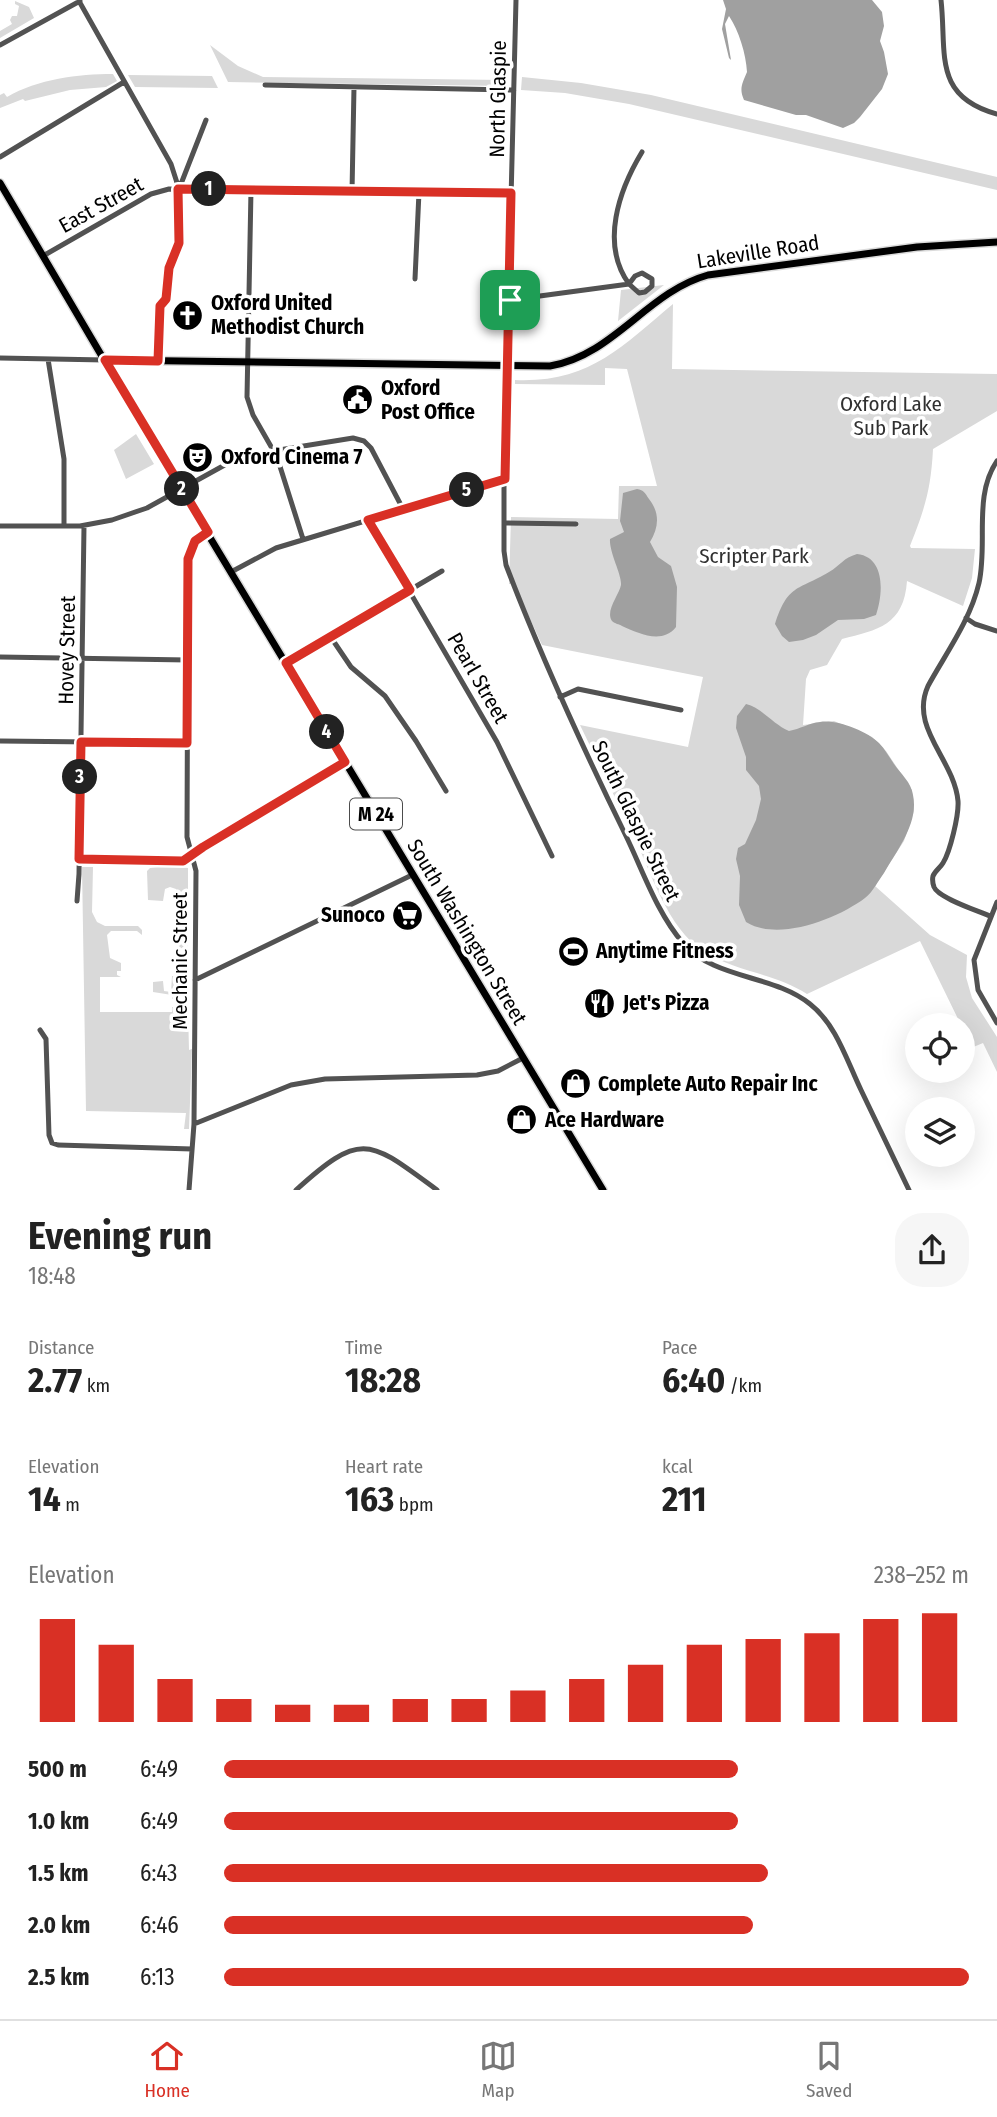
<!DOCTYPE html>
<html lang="en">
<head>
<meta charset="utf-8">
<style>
  body { margin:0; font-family:"Fira Sans Condensed",sans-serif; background:#f6f6f6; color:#222; height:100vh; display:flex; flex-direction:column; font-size:26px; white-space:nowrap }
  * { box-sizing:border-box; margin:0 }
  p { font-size:23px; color:#767676 }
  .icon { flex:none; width:38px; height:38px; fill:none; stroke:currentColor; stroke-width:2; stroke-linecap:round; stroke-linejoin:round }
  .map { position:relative; height:1190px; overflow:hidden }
  .details { display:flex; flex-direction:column; background:#fff; flex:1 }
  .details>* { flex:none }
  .buttons { position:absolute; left:905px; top:1013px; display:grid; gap:14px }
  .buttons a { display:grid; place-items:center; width:70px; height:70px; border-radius:50%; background:#fff; box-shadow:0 7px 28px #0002; font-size:35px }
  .pin { position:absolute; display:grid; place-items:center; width:60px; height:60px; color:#fff; margin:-30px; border-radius:14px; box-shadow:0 4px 10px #0006 }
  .km { position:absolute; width:35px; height:35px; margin:-18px; border-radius:50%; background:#222; color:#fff; font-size:19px; line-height:35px; text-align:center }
  .round { display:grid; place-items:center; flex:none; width:74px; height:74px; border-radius:28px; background:#f6f6f6 }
  .head { display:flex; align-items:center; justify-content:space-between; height:119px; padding:0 28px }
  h1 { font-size:38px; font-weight:700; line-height:52px }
  .metrics { display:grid; grid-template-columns:repeat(3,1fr); gap:10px; height:119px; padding:7px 28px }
  .metrics div { display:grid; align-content:center }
  .metrics b { font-size:35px; font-weight:700 }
  .metrics small { font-size:19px; font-weight:400 }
  .metrics p { font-size:19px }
  .chart { height:196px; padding:14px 28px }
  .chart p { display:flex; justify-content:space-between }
  .chart svg { width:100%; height:126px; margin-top:7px; stroke:#d93025; stroke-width:6 }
  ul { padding:0 28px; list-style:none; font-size:23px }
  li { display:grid; grid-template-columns:112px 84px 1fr; align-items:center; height:52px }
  li i { height:18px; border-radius:9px; background:#d93025 }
  .tab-bar { display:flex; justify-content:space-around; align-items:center; height:98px; border-top:2px solid #e0e0e0; background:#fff; font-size:19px; color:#767676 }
  .tab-bar a { display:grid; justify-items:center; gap:4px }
  .tab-bar .on { color:#d93025 }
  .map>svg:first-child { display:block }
  .green { fill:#d9d9d9 }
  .water { fill:#a0a0a0 }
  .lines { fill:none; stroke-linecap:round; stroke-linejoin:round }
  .major-casing { stroke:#dbdbdb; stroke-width:10 }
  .minor { stroke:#525252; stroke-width:5 }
  .major { stroke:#000; stroke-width:7 }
  .route-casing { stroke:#fff; stroke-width:14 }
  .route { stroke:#d93025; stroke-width:9 }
  .labels { text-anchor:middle; stroke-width:7; stroke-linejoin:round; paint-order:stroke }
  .shield { fill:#fff; stroke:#4c4c4c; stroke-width:2 }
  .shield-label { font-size:19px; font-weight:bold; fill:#000 }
  .street-label { font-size:21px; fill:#000; stroke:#fff }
  .poi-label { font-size:21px; font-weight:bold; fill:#000; stroke:#fff; text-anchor:start }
  .park-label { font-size:21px; fill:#303030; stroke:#fff }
</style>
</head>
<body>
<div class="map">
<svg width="997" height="1190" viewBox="0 0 997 1190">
  <rect width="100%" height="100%" fill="#fff"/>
  <path class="green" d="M15,1L29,7L34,18L0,38V31L12,24L10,20L12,16H17L19,6L15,4Z
    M210,45L238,66L263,77L505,80V86L228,82Z
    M113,74L117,81L106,87L70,90L25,101L23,99L0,108V95L4,93L7,97C38,79 78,74 113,74Z
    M128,75L212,76L218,88L135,87Z
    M522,77L581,83L651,95L997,177V190L629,104L565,93L521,90Z
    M664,285L618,321L621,290Z
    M673,304L672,369L997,374V411L933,449C931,489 925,508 910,546L911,548L975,549L972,578L963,606L907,581C904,625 878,630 842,639L827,665L810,670L806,679L803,725L834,721L872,737L886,751L912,790L914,811L904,841L875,886L930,935L967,955L966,977L972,998L997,1037V1072L983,1043L971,1048L962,1026L961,1025L920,941L807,994C775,973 735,972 703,951C667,927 652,874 634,837C616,800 598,762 580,725L688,747L703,677L542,645L514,584H509L511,517L618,519L619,486H657L627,369L605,368V385L515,384V380C589,383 620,348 673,304Z
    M136,434L154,464L126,479L114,450Z
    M165,866L188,868V902L178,901L176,889L170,887L165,889L163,901L148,900L147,871L150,868Z
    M82,867H93L92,912L97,922L105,926H138L142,930V935L137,931H111L107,935L110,958L121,963V971H117V975L121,977H100V1012H172V1007H177L176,999H172V995L153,992V982L163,981L164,991L171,992L172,976H180L179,967L187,969L189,1050L192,1049L189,1129H184L186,1113L86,1111Z
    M178,929L188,930V963L179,965Z"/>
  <path class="water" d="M723,0H872L882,12L884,26L880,41L884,52L888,74L882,89L860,117L854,123L843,128L806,115H796L744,100C739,89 742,84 747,72C746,54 739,31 729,16L725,24L731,60L729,58L722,29L726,9Z
    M637,489C644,490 645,493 649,499C660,513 659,527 650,542L658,557L671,566L677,587L676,627C662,645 638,633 622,626C619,624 615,624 612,621C605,611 619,595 621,585C622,575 609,552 610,539L624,532L620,521L623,493Z
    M857,554C886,557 883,595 876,615L864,619L838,620L816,635L803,640L789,642L782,636L775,624C788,584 797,591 829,572C841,565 843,558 857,554Z
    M746,704C762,708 773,724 789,731C800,729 809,723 820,722C836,719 867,731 879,743C885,749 889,757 894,764C901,774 911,782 913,795C919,823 897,850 884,873C878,881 873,892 865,898C837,919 778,942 746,922L739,905L740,876L736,859L738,848L745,844L756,820L761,799L759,786L746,770V757L736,728L737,716Z"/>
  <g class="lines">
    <defs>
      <path id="major" d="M0,183L153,443L603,1190
        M105,360L550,366C614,355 647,292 708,275L917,247L997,242"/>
    </defs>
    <use href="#major" class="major-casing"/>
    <path class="minor" d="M516,0L504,479V551L506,565C541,657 582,746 626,836C643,871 657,913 683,943C715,980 773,974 810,1004C836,1024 847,1061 861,1090C877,1123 893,1156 909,1190
      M941,0C947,53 932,96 997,114
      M79,1L171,164L179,189V243L169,268L166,299L160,306L157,361
      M0,45L80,1
      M265,85L514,90
      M0,157L124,82
      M179,189L206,120
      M251,190L247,397L253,415L277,457L303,539
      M352,192L354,87
      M43,256L151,194L169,189L511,193
      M415,279L419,192
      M510,300L629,284L639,293L645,292L652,286V279L642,273L635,276L629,284C600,244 619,190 642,152
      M0,358L105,360
      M48,359L64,459V526
      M368,520L497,742L552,856
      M504,523L576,524
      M0,526H80L112,520L147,508L241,456L353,438L364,441L371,448L403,509
      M231,572L276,548L504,479
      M966,618L975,624L997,631
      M330,636L351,667L385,696L416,741L446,791
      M0,657L188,660
      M286,663L442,571
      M560,697L578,689L681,710
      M0,741L187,743
      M79,859L183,861L203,847L345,762
      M77,901L79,874L84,526
      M997,902L974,960L978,990L997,1023
      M990,916C979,911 938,898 934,887C933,884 932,880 933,876C935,871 940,868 943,863C950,852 959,815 958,801C954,759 909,728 928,686C946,653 970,621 979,583C988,543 973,496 997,461
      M195,980L412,875
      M40,1030L46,1039L49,1135L52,1143L58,1145L192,1149
      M194,1124L291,1085L325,1079L477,1075L498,1071L523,1058
      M189,1190L194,1124L196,871L187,837L188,564C189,549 195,539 208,532
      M296,1190C362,1130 369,1140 437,1190"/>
    <use href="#major" class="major"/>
  </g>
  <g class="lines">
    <defs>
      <path id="route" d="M178,189L511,193L505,479L368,520L410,590L286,663L345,762L203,847L183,861L79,859L81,742L187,743L188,559L195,541L208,532L105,360L158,361L160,306L166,299L169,268L179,243Z"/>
    </defs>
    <use href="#route" class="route-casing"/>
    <use href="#route" class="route"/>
  </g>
  <defs>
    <symbol id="church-disc" viewBox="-11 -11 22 22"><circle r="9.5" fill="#000" stroke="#fff"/><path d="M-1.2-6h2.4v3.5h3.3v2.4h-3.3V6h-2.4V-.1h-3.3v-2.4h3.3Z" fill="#fff"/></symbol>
    <symbol id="civic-disc" viewBox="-11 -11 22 22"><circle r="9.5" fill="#000" stroke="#fff"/><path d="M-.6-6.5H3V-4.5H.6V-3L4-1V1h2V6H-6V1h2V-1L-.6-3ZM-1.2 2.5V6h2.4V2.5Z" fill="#fff"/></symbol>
    <symbol id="theatre-disc" viewBox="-11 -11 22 22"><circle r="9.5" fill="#000" stroke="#fff"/><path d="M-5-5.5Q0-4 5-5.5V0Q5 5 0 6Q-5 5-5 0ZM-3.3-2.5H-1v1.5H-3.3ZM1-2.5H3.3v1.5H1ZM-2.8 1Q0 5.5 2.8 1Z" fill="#fff"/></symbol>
    <symbol id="supermarket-disc" viewBox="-11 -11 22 22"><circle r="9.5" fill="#000" stroke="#fff"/><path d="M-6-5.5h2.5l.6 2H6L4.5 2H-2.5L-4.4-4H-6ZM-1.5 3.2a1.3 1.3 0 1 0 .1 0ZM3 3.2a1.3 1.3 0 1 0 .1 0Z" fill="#fff"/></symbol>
    <symbol id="stadium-disc" viewBox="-11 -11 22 22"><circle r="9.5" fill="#000" stroke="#fff"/><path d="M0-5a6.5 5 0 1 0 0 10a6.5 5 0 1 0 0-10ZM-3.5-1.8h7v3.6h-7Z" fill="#fff"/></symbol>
    <symbol id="restaurant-disc" viewBox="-11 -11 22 22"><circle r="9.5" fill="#000" stroke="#fff"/><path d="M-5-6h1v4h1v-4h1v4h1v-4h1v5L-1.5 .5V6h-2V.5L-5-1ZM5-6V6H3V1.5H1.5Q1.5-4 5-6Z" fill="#fff"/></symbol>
    <symbol id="shop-disc" viewBox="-11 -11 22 22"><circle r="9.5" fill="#000" stroke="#fff"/><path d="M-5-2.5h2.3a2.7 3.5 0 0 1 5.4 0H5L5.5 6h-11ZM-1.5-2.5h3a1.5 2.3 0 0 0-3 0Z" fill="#fff"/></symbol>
  </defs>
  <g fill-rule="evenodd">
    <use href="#church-disc" x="170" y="298" width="35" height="35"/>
    <use href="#civic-disc" x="340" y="382" width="35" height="35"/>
    <use href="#theatre-disc" x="180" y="440" width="35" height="35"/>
    <use href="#supermarket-disc" x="390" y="898" width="35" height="35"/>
    <use href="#stadium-disc" x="556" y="934" width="35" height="35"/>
    <use href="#restaurant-disc" x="582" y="986" width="35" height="35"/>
    <use href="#shop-disc" x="558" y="1066" width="35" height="35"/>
    <use href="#shop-disc" x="504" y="1102" width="35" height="35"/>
  </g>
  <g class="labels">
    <rect class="shield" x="350" y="798.5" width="52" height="31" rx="5"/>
    <g class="shield-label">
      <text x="376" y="821">M 24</text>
    </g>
    <g class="street-label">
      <text transform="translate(498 99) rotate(-89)" y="7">North Glaspie</text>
      <text transform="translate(101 205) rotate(-29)" y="7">East Street</text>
      <text transform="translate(758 252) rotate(-9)" y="7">Lakeville Road</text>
      <text transform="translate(67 650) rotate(-89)" y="7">Hovey Street</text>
      <text transform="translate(478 678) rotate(60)" y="7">Pearl Street</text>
      <text transform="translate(636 821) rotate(64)" y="7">South Glaspie Street</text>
      <text transform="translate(467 932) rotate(59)" y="7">South Washington Street</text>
      <text transform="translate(180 961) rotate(-90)" y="7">Mechanic Street</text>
    </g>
    <g class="poi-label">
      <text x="211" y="310">Oxford United<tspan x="211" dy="24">Methodist Church</tspan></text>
      <text x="381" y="395">Oxford<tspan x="381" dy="24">Post Office</tspan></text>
      <text x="221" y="464">Oxford Cinema 7</text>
      <text x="385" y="922" text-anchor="end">Sunoco</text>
      <text x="596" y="958">Anytime Fitness</text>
      <text x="623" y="1010">Jet's Pizza</text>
      <text x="598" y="1091">Complete Auto Repair Inc</text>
      <text x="545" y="1127">Ace Hardware</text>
    </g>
    <g class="park-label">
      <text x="891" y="411">Oxford Lake<tspan x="891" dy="24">Sub Park</tspan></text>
      <text x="754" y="563">Scripter Park</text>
    </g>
  </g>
</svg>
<div class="buttons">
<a><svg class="icon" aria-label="locate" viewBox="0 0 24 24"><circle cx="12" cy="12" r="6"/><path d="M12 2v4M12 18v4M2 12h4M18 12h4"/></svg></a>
<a><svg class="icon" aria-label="layers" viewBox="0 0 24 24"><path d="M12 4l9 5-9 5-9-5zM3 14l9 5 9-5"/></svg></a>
</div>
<div class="pin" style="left:510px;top:300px;background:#1e9e55"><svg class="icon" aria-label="arrive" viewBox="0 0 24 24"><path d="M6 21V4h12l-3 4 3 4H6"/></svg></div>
<b class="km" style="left:209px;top:189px">1</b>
<b class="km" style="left:182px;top:489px">2</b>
<b class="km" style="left:80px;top:777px">3</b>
<b class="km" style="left:327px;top:732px">4</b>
<b class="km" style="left:467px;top:490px">5</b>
</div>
<section class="details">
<div class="head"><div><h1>Evening run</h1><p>18:48</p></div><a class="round"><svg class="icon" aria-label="share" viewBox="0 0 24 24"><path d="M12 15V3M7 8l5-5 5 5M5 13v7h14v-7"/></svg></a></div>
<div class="metrics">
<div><p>Distance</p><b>2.77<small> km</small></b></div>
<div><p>Time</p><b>18:28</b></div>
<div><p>Pace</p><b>6:40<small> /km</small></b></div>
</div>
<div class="metrics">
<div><p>Elevation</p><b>14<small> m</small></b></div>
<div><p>Heart rate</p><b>163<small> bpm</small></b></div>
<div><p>kcal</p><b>211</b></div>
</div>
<div class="chart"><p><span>Elevation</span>238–252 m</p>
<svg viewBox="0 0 160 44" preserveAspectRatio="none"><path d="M5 44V8M15 44V17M25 44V29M35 44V36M45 44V38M55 44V38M65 44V36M75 44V36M85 44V33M95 44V29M105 44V24M115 44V17M125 44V15M135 44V13M145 44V8M155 44V6"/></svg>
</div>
<ul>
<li><b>500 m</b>6:49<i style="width:69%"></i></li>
<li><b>1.0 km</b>6:49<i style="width:69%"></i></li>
<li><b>1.5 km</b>6:43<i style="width:73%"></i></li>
<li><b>2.0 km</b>6:46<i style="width:71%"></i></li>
<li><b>2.5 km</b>6:13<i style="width:100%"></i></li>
</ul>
</section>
<nav class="tab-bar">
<a class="on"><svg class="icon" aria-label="home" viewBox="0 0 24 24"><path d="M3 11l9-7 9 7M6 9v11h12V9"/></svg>Home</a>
<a><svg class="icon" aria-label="map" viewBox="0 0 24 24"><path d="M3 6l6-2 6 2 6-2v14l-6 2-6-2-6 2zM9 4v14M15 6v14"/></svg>Map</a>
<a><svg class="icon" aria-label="saved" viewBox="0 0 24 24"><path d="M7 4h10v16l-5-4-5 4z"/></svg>Saved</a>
</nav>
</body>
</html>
